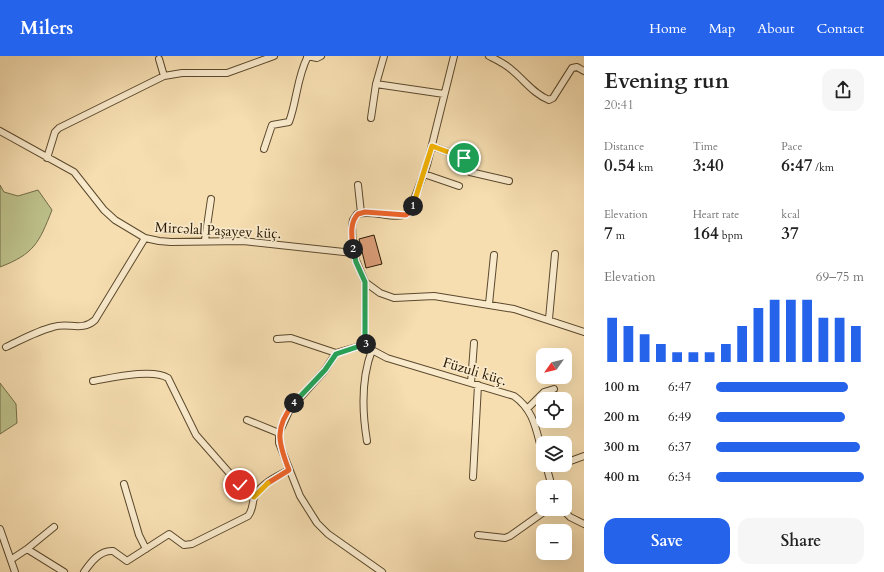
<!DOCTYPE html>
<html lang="en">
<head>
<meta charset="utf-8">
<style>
  body { margin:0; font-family:Cardo,serif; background:#f6f6f6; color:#222; height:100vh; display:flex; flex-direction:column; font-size:15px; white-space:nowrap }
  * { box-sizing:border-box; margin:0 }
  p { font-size:13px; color:#767676 }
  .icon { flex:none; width:22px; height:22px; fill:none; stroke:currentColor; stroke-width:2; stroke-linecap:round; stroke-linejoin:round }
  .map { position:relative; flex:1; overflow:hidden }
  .panel { display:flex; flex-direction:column; background:#fff; width:300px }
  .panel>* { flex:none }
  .needle { width:26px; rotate:236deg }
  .buttons { position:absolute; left:536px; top:292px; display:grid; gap:8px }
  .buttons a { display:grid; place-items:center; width:36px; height:36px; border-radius:8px; background:#fff; box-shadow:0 4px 16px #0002; font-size:20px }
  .pin { position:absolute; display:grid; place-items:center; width:34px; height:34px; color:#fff; margin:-17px; border:2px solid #fff; border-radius:50%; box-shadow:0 1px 4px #0007 }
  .km { position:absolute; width:20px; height:20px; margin:-10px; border-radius:50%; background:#222; color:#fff; font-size:11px; line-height:20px; text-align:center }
  .round { display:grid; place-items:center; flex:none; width:42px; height:42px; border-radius:12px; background:#f6f6f6 }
  .summary { display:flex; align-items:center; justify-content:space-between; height:68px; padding:0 20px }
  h1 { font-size:22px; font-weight:800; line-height:30px }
  .figures { display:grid; grid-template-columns:repeat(3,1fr); gap:6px; height:68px; padding:4px 20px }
  .figures div { display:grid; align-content:center }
  .figures b { font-size:17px; font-weight:800 }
  .figures small { font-size:11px; font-weight:400 }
  .figures p { font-size:11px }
  .chart { height:112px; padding:8px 20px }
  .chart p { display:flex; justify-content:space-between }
  .chart svg { width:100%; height:72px; margin-top:4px; stroke:#2563eb; stroke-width:6 }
  .button { display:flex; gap:8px; margin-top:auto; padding:8px 20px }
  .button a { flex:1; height:46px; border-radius:12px; background:#2563eb; color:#fff; font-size:16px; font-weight:800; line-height:46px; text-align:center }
  .button a+a { background:#f6f6f6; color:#222 }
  ul { padding:0 20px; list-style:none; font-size:13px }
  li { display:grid; grid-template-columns:64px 48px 1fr; align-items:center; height:30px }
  li i { height:10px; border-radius:5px; background:#2563eb }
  header { display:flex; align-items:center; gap:24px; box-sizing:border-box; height:56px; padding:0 20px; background:#2563eb; color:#fff }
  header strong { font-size:19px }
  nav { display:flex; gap:22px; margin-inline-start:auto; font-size:14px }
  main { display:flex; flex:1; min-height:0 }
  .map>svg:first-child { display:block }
  .green { fill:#bdc18b; stroke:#726c46 }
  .building { fill:#da9d77; stroke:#271701 }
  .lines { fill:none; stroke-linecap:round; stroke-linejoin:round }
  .minor-casing { stroke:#5b492d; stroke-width:8 }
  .minor { stroke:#f9eacc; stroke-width:6 }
  .split-1-casing { stroke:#fff; stroke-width:8 }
  .split-2-casing { stroke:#fff; stroke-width:8 }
  .split-3-casing { stroke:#fff; stroke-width:8 }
  .split-4-casing { stroke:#fff; stroke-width:8 }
  .split-5-casing { stroke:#fff; stroke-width:8 }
  .split-6-casing { stroke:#fff; stroke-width:8 }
  .split-1 { stroke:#f5b400; stroke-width:5 }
  .split-2 { stroke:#f0652b; stroke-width:5 }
  .split-3 { stroke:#22a559; stroke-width:5 }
  .split-4 { stroke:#22a559; stroke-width:5 }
  .split-5 { stroke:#f0652b; stroke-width:5 }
  .split-6 { stroke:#f5b400; stroke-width:5 }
  .labels { text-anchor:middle; stroke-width:3.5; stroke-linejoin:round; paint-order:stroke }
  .street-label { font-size:14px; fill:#271701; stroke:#f9eacc }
</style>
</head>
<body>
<header>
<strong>Milers</strong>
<nav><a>Home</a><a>Map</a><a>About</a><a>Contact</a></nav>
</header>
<main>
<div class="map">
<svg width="584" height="516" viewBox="0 0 584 516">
  <rect width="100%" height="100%" fill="#f6deb1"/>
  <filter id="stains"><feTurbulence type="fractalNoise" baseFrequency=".005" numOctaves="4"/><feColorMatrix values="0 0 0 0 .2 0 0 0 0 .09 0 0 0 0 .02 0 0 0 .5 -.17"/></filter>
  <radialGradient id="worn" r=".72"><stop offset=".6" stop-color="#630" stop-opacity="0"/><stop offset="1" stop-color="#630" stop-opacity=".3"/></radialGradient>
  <path class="green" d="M0,129L4,136L18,140L38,134L52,154C39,187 34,198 0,211Z
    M0,327L16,348L17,367L0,378Z"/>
  <path class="building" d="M374,179L382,208L366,212L359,183Z"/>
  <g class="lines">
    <defs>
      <path id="minor" d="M307,0L317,2L321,0
        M384,0L376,28L444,38
        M454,0L427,109L409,157C394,165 374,153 357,158L353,164L352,170L353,197L365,226V283L372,294L387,302L514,340C535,355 536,375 543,399
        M489,0C497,4 506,8 513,15C525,25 534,38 549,44L553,42L572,12L577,11L584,15
        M159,3L164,20
        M371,62L376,28
        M0,75L74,116L104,154L115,164L145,182L159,185L171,186L243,185L353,197
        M432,90L464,102L467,113L470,116L509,125
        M264,93L272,69L289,66C297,45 297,20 308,0
        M47,102L55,76L59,72L164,20L182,17H227L274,0
        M424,118L459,130
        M358,129L361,157
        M205,184L211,143
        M365,226L380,237L394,242L434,240L514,253L584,276
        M489,248L494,199
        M549,263L555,198
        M277,283L291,282L336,297
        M367,288L336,297L325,314L290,353L279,377V387L300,440L317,467L328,478L382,516
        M6,291C21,284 37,275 53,271C68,266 82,276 95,264L145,182
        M93,325C111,322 153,312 168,322L196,379L246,436L254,441
        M471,327L474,287
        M528,352L544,336L554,333
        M247,364L279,377
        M367,385C362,355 361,323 372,294
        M565,407L584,400
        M546,409L552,431
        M547,413L558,409
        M473,421L478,329
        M124,428L139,479L146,493
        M562,453L570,461L584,468
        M0,473L15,516
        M478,479L505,482L510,480L548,453
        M27,493L54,471
        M12,503L27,493L64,516
        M84,516C91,506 100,494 113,495L127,505L169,478L184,489L192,488L248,460C253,454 252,448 254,442C259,428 278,420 289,414"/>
    </defs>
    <use href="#minor" class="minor-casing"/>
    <use href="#minor" class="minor"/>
  </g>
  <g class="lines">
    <defs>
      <path id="split-1" d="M413,150L432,90L464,102"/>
      <path id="split-2" d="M353,193C352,181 349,167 358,158L365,156L406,159L409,157L413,150"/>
      <path id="split-3" d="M353,193L356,206L365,226V279L366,288"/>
      <path id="split-4" d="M294,347L325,314L336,298L366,288"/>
      <path id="split-5" d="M268,427L289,414C278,386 274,372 294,347"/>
      <path id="split-6" d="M240,429L254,441L268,427"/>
    </defs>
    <use href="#split-1" class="split-1-casing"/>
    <use href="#split-2" class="split-2-casing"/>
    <use href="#split-3" class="split-3-casing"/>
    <use href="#split-4" class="split-4-casing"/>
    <use href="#split-5" class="split-5-casing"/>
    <use href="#split-6" class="split-6-casing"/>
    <use href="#split-1" class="split-1"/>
    <use href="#split-2" class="split-2"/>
    <use href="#split-3" class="split-3"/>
    <use href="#split-4" class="split-4"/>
    <use href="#split-5" class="split-5"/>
    <use href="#split-6" class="split-6"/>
  </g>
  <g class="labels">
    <g class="street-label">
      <text transform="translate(218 174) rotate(3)" y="5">Mircəlal Paşayev küç.</text>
      <text transform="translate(475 315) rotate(17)" y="5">Füzuli küç.</text>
    </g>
  </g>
  <rect width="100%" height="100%" filter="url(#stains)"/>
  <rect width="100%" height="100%" fill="url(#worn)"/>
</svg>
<div class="buttons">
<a><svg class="needle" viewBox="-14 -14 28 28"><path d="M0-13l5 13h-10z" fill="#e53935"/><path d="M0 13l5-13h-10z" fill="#767676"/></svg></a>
<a><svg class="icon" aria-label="locate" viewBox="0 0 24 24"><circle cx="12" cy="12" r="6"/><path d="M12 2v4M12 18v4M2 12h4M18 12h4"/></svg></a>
<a><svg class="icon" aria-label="layers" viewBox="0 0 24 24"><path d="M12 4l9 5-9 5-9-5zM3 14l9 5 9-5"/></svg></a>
<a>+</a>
<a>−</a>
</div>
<div class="pin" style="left:464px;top:102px;background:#1e9e55"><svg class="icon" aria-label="arrive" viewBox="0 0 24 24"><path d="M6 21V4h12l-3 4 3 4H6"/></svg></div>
<div class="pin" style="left:240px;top:429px;background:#d93025"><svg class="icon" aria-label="check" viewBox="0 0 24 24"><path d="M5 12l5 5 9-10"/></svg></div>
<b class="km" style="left:413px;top:150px">1</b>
<b class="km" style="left:353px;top:193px">2</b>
<b class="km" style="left:366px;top:288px">3</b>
<b class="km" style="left:294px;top:347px">4</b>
</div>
<section class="panel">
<div class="summary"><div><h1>Evening run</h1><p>20:41</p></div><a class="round"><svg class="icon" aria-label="share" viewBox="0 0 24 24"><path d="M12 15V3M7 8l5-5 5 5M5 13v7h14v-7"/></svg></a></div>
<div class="figures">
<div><p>Distance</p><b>0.54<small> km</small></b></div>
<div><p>Time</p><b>3:40</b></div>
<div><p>Pace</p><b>6:47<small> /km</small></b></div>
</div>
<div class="figures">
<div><p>Elevation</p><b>7<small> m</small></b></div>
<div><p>Heart rate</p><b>164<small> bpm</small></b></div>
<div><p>kcal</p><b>37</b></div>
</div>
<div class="chart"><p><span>Elevation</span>69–75 m</p>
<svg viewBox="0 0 160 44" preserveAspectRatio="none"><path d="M5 44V17M15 44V22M25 44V27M35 44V33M45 44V38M55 44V38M65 44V38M75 44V33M85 44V22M95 44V11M105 44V6M115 44V6M125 44V6M135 44V17M145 44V17M155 44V22"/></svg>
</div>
<ul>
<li><b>100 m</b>6:47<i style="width:89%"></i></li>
<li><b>200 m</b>6:49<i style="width:87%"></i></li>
<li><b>300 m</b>6:37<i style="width:97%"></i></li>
<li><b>400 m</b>6:34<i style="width:100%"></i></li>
</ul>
<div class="button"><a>Save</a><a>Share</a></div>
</section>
</main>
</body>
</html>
